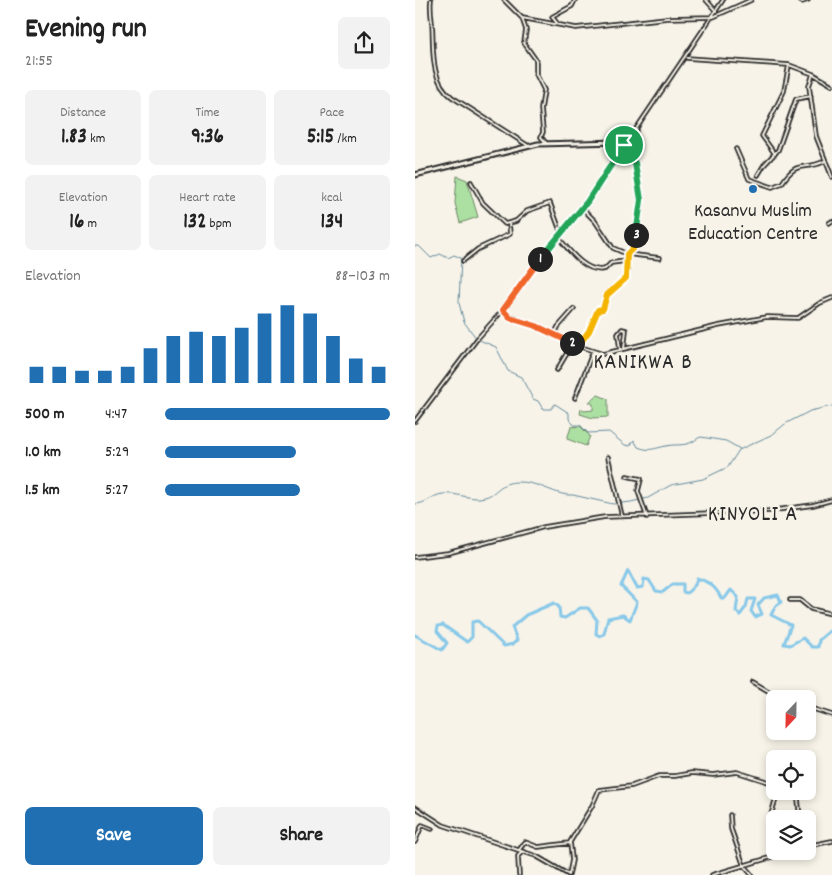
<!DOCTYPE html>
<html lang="en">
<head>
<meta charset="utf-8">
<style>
  body { margin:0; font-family:Dekko,sans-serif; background:#f2f2f2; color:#222; height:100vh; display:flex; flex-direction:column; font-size:19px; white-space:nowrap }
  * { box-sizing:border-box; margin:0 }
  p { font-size:16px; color:#767676 }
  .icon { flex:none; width:28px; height:28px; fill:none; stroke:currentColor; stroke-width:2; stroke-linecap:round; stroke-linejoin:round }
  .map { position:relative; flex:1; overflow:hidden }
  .side { display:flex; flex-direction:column; background:#fff; width:415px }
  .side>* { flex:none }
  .needle { width:32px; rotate:202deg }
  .tools { position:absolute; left:351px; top:690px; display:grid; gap:10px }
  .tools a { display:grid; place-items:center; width:50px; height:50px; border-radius:8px; background:#fff; box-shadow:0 2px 8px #0003; font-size:25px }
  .pin { position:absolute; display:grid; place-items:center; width:42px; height:42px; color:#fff; margin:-21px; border:2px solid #fff; border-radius:50%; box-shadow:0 1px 5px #0007 }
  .km { position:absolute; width:25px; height:25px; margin:-12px; border-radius:50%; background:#222; color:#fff; font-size:14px; line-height:25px; text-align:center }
  .round { display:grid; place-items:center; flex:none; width:52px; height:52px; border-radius:8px; background:#f2f2f2 }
  .overview { display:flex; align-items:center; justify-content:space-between; height:85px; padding:0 25px }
  h1 { font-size:28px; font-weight:800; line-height:38px }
  .metrics { display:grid; grid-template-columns:repeat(3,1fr); gap:8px; height:85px; padding:5px 25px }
  .metrics div { display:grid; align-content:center; border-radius:8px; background:#f2f2f2; text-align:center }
  .metrics b { font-size:21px; font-weight:800 }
  .metrics small { font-size:14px; font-weight:400 }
  .metrics p { font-size:14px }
  .chart { height:140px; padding:10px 25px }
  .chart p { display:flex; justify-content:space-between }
  .chart svg { width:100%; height:90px; margin-top:5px; stroke:#1f6fb2; stroke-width:6 }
  .action { display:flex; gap:10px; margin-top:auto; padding:10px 25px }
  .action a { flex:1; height:58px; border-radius:8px; background:#1f6fb2; color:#fff; font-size:20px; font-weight:800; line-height:58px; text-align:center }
  .action a+a { background:#f2f2f2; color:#222 }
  ul { padding:0 25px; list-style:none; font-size:16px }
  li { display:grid; grid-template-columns:80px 60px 1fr; align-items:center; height:38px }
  li i { height:12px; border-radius:6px; background:#1f6fb2 }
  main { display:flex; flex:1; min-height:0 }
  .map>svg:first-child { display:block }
  .green { fill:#ace0a2; stroke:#6c8666 }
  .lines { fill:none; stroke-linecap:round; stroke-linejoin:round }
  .stream { stroke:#63899d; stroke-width:1 }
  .river { stroke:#88c8e9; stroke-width:3 }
  .minor-casing { stroke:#2b2b2b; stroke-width:5.5 }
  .tertiary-casing { stroke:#2b2b2b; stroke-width:7 }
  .minor { stroke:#f7f3e8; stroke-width:2 }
  .tertiary { stroke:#f7f3e8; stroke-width:3 }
  .split-1-casing { stroke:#fff; stroke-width:10 }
  .split-2-casing { stroke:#fff; stroke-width:10 }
  .split-3-casing { stroke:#fff; stroke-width:10 }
  .split-4-casing { stroke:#fff; stroke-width:10 }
  .split-1 { stroke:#22a559; stroke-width:6 }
  .split-2 { stroke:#f0652b; stroke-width:6 }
  .split-3 { stroke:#f5b400; stroke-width:6 }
  .split-4 { stroke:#22a559; stroke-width:6 }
  .poi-dot { fill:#1f6fb2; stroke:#f7f3e8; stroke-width:2 }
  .labels { text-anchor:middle; stroke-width:5; stroke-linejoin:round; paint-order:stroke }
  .poi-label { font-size:20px; fill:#2b2b2b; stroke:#f7f3e8 }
  .quarter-label { font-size:22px; letter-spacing:1px; fill:#2b2b2b; stroke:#f7f3e8 }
</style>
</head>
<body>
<main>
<section class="side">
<div class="overview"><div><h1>Evening run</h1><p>21:55</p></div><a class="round"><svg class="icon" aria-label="share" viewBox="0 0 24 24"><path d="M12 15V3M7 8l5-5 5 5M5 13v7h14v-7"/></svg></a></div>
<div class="metrics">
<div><p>Distance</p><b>1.83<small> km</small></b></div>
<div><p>Time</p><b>9:36</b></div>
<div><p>Pace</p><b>5:15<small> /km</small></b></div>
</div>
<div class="metrics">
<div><p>Elevation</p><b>16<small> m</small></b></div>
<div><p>Heart rate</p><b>132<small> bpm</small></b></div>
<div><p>kcal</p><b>134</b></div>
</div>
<div class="chart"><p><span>Elevation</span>88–103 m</p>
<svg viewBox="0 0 160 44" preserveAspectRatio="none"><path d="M5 44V36M15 44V36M25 44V38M35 44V38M45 44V36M55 44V27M65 44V21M75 44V19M85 44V21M95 44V17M105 44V10M115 44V6M125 44V10M135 44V21M145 44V32M155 44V36"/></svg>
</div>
<ul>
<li><b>500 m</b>4:47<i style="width:100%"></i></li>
<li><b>1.0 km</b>5:29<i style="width:58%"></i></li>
<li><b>1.5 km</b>5:27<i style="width:60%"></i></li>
</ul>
<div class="action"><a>Save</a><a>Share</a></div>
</section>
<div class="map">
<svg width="417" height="875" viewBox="0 0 417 875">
  <rect width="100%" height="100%" fill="#f7f3e8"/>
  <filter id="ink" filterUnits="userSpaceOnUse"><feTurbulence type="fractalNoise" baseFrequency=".02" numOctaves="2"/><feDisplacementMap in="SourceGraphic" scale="10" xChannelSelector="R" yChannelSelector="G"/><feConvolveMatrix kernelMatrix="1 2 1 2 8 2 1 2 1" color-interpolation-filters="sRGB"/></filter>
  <g filter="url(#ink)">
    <path class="green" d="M42,176L52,180L63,217L45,223L40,203Z
      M183,395L193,399V417L178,418L165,414L166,409L169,411L178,410V404L174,402Z
      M165,426L175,436L171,446L152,439L156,427Z"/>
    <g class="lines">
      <path class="stream" d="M0,246H4L16,258L25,254L33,258L39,255L46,258L44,303L49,322L62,339L81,347L93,371L106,377L118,399L123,401L128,409H136L140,404L154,413V419L159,425H165L173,433L194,432L210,445L215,446L219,440L223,447C235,452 240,448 251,446C259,444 267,446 275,443C280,441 282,438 286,437L311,441L325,449
        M0,504C12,504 17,495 28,494C41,492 57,501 70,497C82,494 84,482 103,482C123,481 143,497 158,495L198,504L216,502L233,498L256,485L288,479L313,467L324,450L358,434L370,424L395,411L417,406"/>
      <path class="river" d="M0,635L27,650L32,643L22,631L23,626L28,625L52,642L57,637V622L63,621L89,646L98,644L102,640L97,627L111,615L139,603L144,607L145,617L150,618L165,608H173L182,620L181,634L185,636L189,634L193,618L208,615L215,620L222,602L206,586L213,571L222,588L228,587L229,579L234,580L241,591L248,592L258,584H268V592L272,593L280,585L282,578C294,582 301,587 306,598H310L316,590L323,597L321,611L325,615L331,607L333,599H340L336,611L340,617L347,614L343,605L349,598L363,595L366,602L360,607L356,615L376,625L369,644L375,645L388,638L397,647H403L404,640L417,629"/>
      <defs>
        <path id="minor" d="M16,0C15,8 16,15 17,23C19,48 14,80 37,97L112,145
          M89,0L107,18L161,28L252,18L298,17L336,0
          M291,0L301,11
          M384,0L387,2L393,0
          M107,18L111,30L109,43L121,60V74L129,90L126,109L128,132L126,137L131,143
          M142,23L137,17L157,6L160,0
          M272,58L374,65L398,74L417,85
          M398,74L394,86L401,136L417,177
          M221,129L308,0
          M209,145L220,163L226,206L221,235L214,254
          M321,149L334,179L357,187L367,183C383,158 389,172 410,161
          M360,154L347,136L369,91L374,65
          M343,175L349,165L363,150L381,99L396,96
          M56,182L68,203L90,224L101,221L112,211L135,203L146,233
          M167,208L180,221L198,248L212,254
          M414,223L417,221
          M143,237C154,250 171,274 190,269L196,263L211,261L212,254L245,258
          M48,261L63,249L95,234L94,224
          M88,310L95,317L121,326L163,346L188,354L303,326L352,317L383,318L405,303L417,298
          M139,335L143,327L159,309
          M164,346L174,331L183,310L189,307C191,304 190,299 192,296C199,282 218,284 211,261
          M205,349L203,334L207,329L211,330L209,349
          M142,370L158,343
          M160,398L178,351
          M0,421L62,339L97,300L122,263L169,205L216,137
          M193,457L207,516
          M212,476L226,479L223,491L232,517
          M0,557L33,553L129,527L190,517L354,511L398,505L417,500
          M375,600H385L396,609L417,614
          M338,682L367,699
          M392,707L417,715
          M373,791L383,799L385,819
          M0,807L28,825L121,856L154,875
          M315,815L316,829L329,866L337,875
          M360,822L356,815L363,791
          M0,842L7,825L17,829
          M392,846L417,841
          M104,850L110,842L123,847L155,843
          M104,875L103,856L107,852
          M154,875L157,860L155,842L177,806L184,790L217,786L244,776H260L277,773L298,775L322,772L360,784
          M297,875L377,851"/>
        <path id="tertiary" d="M0,175L123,144L205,142L216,136L221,130"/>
      </defs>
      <use href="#minor" class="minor-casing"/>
      <use href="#tertiary" class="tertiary-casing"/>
      <use href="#minor" class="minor"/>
      <use href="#tertiary" class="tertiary"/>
    </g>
  </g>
  <g class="lines" filter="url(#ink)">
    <defs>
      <path id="split-1" d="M125,259L172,202L209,145"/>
      <path id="split-2" d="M125,259L88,310L95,318L121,326L157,343"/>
      <path id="split-3" d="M157,343L163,346L174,331L183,310L188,309L192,295L211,278L212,254L218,248L221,235"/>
      <path id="split-4" d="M209,145L220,163L226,200L221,235"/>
    </defs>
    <use href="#split-1" class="split-1-casing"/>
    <use href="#split-2" class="split-2-casing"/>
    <use href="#split-3" class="split-3-casing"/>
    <use href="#split-4" class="split-4-casing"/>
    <use href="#split-1" class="split-1"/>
    <use href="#split-2" class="split-2"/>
    <use href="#split-3" class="split-3"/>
    <use href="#split-4" class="split-4"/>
  </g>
  <circle class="poi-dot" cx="338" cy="189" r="5"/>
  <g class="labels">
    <g class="poi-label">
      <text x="338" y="216">Kasanvu Muslim<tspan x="338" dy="23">Education Centre</tspan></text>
    </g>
    <g class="quarter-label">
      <text x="228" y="368">KANIKWA B</text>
      <text x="338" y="520">KINYOLI A</text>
    </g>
  </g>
</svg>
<div class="tools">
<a><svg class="needle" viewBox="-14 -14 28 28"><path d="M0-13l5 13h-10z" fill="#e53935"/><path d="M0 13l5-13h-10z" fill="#767676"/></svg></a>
<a><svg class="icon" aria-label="locate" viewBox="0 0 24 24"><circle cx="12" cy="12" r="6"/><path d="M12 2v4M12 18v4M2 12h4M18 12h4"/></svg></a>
<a><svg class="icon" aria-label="layers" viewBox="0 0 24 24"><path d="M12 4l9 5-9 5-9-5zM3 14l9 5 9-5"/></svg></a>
</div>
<div class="pin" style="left:209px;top:145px;background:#1e9e55"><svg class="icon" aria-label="arrive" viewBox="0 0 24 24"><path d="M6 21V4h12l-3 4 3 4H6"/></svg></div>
<b class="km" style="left:125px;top:259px">1</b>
<b class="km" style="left:157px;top:343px">2</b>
<b class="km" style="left:221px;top:235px">3</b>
</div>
</main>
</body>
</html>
